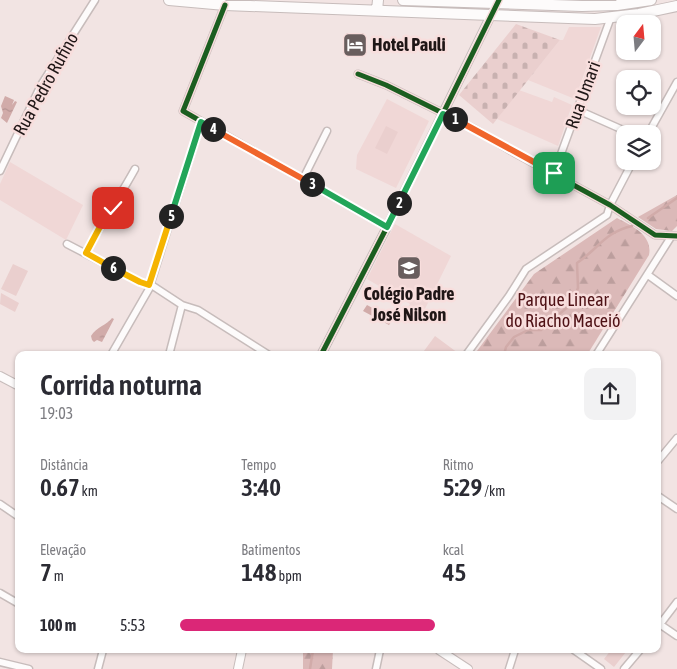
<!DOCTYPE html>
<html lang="pt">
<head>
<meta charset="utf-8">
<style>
  body { margin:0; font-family:"Asap Condensed",sans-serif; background:#f2f2f3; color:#2b2b33; height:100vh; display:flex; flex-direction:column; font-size:19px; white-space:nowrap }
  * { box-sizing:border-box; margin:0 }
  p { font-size:16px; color:#7c7c81 }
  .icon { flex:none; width:28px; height:28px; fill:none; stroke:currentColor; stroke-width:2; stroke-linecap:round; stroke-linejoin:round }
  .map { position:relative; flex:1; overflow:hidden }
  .details { position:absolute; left:15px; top:351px; width:646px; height:302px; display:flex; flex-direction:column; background:#fff; border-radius:10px; box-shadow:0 1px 4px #0004 }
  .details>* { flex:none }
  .needle { width:32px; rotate:16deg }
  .tools { position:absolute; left:616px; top:15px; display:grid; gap:10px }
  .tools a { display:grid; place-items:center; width:45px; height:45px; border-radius:10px; background:#fff; box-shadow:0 1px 4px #0004; font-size:25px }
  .pin { position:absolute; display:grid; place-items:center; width:42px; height:42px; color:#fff; margin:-21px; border-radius:10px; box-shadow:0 2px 8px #0006 }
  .km { position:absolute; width:25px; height:25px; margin:-12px; border-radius:50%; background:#222; color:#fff; font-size:14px; line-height:25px; text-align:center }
  .round { display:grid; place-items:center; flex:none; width:52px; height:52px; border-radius:10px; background:#f2f2f3 }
  .overview { display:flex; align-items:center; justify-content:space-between; height:85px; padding:0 25px }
  h1 { font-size:28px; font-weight:600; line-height:38px }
  .metrics { display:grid; grid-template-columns:repeat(3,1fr); gap:8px; height:85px; padding:5px 25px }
  .metrics div { display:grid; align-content:center }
  .metrics b { font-size:25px; font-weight:600 }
  .metrics small { font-size:14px; font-weight:400 }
  .metrics p { font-size:14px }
  ul { padding:0 25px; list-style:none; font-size:16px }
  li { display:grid; grid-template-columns:80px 60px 1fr; align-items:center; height:38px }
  li i { height:12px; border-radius:6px; background:#db2777 }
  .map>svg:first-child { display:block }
  .built { fill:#f0d7d6 }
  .grass { fill:#eacfce }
  .forest { fill:url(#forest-firs) }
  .cemetery { fill:url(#cemetery-stones) }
  .water { fill:url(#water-ripples) }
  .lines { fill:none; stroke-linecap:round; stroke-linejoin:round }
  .stream { stroke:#d1aba9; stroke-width:2.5 }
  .minor-casing { stroke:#c7bcbb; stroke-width:9 }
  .tertiary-casing { stroke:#c7bcbb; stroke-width:10 }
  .primary-casing { stroke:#c7bcbb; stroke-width:12 }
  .minor { stroke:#fdfbfb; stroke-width:6 }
  .tertiary { stroke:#fdfbfb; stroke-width:8 }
  .primary { stroke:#fdfbfb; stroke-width:10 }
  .cycleway-casing { stroke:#f8dedd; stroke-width:8 }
  .cycleway { stroke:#1b5e20; stroke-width:5 }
  .split-1-casing { stroke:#fff; stroke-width:10 }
  .split-2-casing { stroke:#fff; stroke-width:10 }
  .split-3-casing { stroke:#fff; stroke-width:10 }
  .split-4-casing { stroke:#fff; stroke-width:10 }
  .split-5-casing { stroke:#fff; stroke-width:10 }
  .split-6-casing { stroke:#fff; stroke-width:10 }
  .split-7-casing { stroke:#fff; stroke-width:10 }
  .split-1 { stroke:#f0652b; stroke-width:6 }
  .split-2 { stroke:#22a559; stroke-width:6 }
  .split-3 { stroke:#22a559; stroke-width:6 }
  .split-4 { stroke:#f0652b; stroke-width:6 }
  .split-5 { stroke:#22a559; stroke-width:6 }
  .split-6 { stroke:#f5b400; stroke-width:6 }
  .split-7 { stroke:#f5b400; stroke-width:6 }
  .labels { text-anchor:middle; stroke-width:5; stroke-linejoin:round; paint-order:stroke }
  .poi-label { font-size:18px; font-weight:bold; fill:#1f1616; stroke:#f8dedd; text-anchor:start }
  .street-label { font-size:18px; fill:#1f1616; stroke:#f8dedd }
  .park-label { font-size:18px; fill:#4e1115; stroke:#f8dedd }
</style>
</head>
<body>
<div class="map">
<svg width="677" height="669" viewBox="0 0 677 669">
  <defs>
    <pattern id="forest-firs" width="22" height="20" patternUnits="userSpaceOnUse" patternTransform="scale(1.25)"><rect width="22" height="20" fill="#dbb9b8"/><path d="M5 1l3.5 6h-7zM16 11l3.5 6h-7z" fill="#bc9e9d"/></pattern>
    <pattern id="cemetery-stones" width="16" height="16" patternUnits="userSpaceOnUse" patternTransform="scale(1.25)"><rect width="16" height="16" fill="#eacfce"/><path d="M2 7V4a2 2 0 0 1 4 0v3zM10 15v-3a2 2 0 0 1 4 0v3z" fill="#c8b1b0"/></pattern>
    <pattern id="water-ripples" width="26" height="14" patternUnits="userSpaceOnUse" patternTransform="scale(1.25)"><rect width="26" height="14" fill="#d1aba9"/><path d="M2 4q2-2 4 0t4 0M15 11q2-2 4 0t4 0" fill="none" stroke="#b39291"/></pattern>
  </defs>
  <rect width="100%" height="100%" fill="#f2e4e3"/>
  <path class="built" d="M569,27H601L575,99L528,80L560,40H563Z
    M519,90L552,102L554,97L572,105L558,146L497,119Z
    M387,99L429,121L396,188L356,169L357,155Z
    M10,162L83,205L66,240L0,200V184Z
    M395,224L451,256L421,317L407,309L410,304L367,279Z"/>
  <path class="grass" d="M386,126L398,132L387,154L375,148Z
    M13,264L28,271L16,296L1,289Z
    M1,293L19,303L15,312L0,304Z
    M435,336L458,353L457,355H421Z
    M611,650H623L626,652L614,667L604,659Z"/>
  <path class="forest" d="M677,195V226L672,231L656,229L638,217Z
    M617,218C632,226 653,235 649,255L587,355H474L534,274Z
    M303,650H333L332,669H303Z"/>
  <path class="cemetery" d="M516,24L560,40L493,124L459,95Z"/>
  <path class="water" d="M5,96L14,100L12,105L15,101L17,102L7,123L1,118L3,113L1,106Z
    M367,305L393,319L389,325L363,311Z
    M112,318L114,319L102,342L97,340L94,342L92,340L91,336C96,327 107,325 112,318Z"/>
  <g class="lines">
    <path class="stream" d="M648,218L677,198
      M504,355L506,347L514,337L528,330H541L571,304L578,288L577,263C598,249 605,232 632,226
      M310,669L313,650"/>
    <defs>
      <path id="minor" d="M225,5L183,111L387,227
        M358,74L386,85L475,129L513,152L610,205L655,235L677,236
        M578,110L632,134
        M648,134L677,82
        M0,171L41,85L95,0
        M554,173L611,17
        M303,179L327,131
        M67,244L140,282L153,286L182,305L198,310L269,355
        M86,253C101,224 119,198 135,169
        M648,275L677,296
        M111,355L149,289L201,122
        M169,355L182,305
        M466,355L509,296L526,269L607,215L610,205L633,161
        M596,355L671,237
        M658,461L677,438
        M658,496L677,509
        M0,504L19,517
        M0,593L19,604
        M658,623L677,636
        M658,627L677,602
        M574,650L601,669
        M0,662L29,669
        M98,669L103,650
        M376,669L380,650
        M509,669L515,650
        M624,669L640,650"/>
      <path id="tertiary" d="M321,355L387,227L497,3
        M0,376L19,386
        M439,650L468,669
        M238,669L242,650"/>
      <path id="primary" d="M169,0L225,5L595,19L639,14L677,6
        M403,0L582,6L617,5L651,0
        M377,10L378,0"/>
    </defs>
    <use href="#minor" class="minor-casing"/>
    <use href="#tertiary" class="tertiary-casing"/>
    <use href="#primary" class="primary-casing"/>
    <use href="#minor" class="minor"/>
    <use href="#tertiary" class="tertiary"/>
    <use href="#primary" class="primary"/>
    <defs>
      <path id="cycleway" d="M225,5L183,111L387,227
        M358,74L386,85L475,129L513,152L610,205L655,235L677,236
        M321,355L387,227L499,0"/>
    </defs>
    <use href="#cycleway" class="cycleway-casing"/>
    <use href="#cycleway" class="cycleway"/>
  </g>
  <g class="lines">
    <defs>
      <path id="split-1" d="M455,119L554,173"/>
      <path id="split-2" d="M399,203L443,114L455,119"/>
      <path id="split-3" d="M312,184L387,227L399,203"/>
      <path id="split-4" d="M213,129L312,184"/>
      <path id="split-5" d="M171,216L201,122L213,129"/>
      <path id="split-6" d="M113,268L140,282L149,285L171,216"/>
      <path id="split-7" d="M113,208L103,221L86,253L113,268"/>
    </defs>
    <use href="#split-1" class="split-1-casing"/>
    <use href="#split-2" class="split-2-casing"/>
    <use href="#split-3" class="split-3-casing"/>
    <use href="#split-4" class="split-4-casing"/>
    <use href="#split-5" class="split-5-casing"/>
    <use href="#split-6" class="split-6-casing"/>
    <use href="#split-7" class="split-7-casing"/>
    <use href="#split-1" class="split-1"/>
    <use href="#split-2" class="split-2"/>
    <use href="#split-3" class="split-3"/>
    <use href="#split-4" class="split-4"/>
    <use href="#split-5" class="split-5"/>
    <use href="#split-6" class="split-6"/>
    <use href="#split-7" class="split-7"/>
  </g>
  <defs>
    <symbol id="hotel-square" viewBox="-11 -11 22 22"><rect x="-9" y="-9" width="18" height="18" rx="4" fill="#695e5e" stroke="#f8dedd"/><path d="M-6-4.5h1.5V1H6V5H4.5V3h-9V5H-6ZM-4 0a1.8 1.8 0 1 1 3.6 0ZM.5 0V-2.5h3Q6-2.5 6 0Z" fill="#fff"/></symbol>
    <symbol id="school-square" viewBox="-11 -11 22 22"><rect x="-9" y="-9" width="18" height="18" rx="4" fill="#695e5e" stroke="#f8dedd"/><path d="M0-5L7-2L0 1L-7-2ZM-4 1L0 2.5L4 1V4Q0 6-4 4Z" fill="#fff"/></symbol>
  </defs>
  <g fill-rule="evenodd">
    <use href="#hotel-square" x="341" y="31" width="28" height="28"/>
    <use href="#school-square" x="395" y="254" width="28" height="28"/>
  </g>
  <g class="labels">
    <g class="poi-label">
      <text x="372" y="51">Hotel Pauli</text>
      <text x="409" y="300" text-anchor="middle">Colégio Padre<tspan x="409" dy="21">José Nilson</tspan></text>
    </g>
    <g class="street-label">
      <text transform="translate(46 84) rotate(-61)" y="6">Rua Pedro Rufino</text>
      <text transform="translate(583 95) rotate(-70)" y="6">Rua Umari</text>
    </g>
    <g class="park-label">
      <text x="563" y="306">Parque Linear<tspan x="563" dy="21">do Riacho Maceió</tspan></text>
    </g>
  </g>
</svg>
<div class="tools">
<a><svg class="needle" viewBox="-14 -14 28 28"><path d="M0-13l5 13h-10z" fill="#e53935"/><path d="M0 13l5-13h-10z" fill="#7c7c81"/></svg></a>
<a><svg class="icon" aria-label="locate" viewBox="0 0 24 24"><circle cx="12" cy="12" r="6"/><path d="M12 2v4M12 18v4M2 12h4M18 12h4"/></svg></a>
<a><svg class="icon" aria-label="layers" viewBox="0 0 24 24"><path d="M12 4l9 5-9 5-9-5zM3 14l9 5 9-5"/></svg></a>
</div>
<div class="pin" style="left:554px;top:173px;background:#1e9e55"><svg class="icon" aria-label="arrive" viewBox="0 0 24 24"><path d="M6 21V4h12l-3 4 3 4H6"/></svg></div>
<div class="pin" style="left:113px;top:208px;background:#d93025"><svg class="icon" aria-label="check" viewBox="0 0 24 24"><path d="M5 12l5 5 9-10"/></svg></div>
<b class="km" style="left:455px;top:119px">1</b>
<b class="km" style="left:399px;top:203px">2</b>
<b class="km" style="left:312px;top:184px">3</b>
<b class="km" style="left:213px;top:129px">4</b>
<b class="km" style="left:171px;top:216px">5</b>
<b class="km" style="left:113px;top:268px">6</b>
<section class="details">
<div class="overview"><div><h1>Corrida noturna</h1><p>19:03</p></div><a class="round"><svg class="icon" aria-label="share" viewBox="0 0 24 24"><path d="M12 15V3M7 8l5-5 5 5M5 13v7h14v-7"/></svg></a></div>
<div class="metrics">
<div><p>Distância</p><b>0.67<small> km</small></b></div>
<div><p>Tempo</p><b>3:40</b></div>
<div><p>Ritmo</p><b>5:29<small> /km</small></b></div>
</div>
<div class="metrics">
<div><p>Elevação</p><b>7<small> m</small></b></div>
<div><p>Batimentos</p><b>148<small> bpm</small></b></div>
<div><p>kcal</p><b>45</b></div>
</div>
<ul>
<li><b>100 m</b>5:53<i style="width:56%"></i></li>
</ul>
</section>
</div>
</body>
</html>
